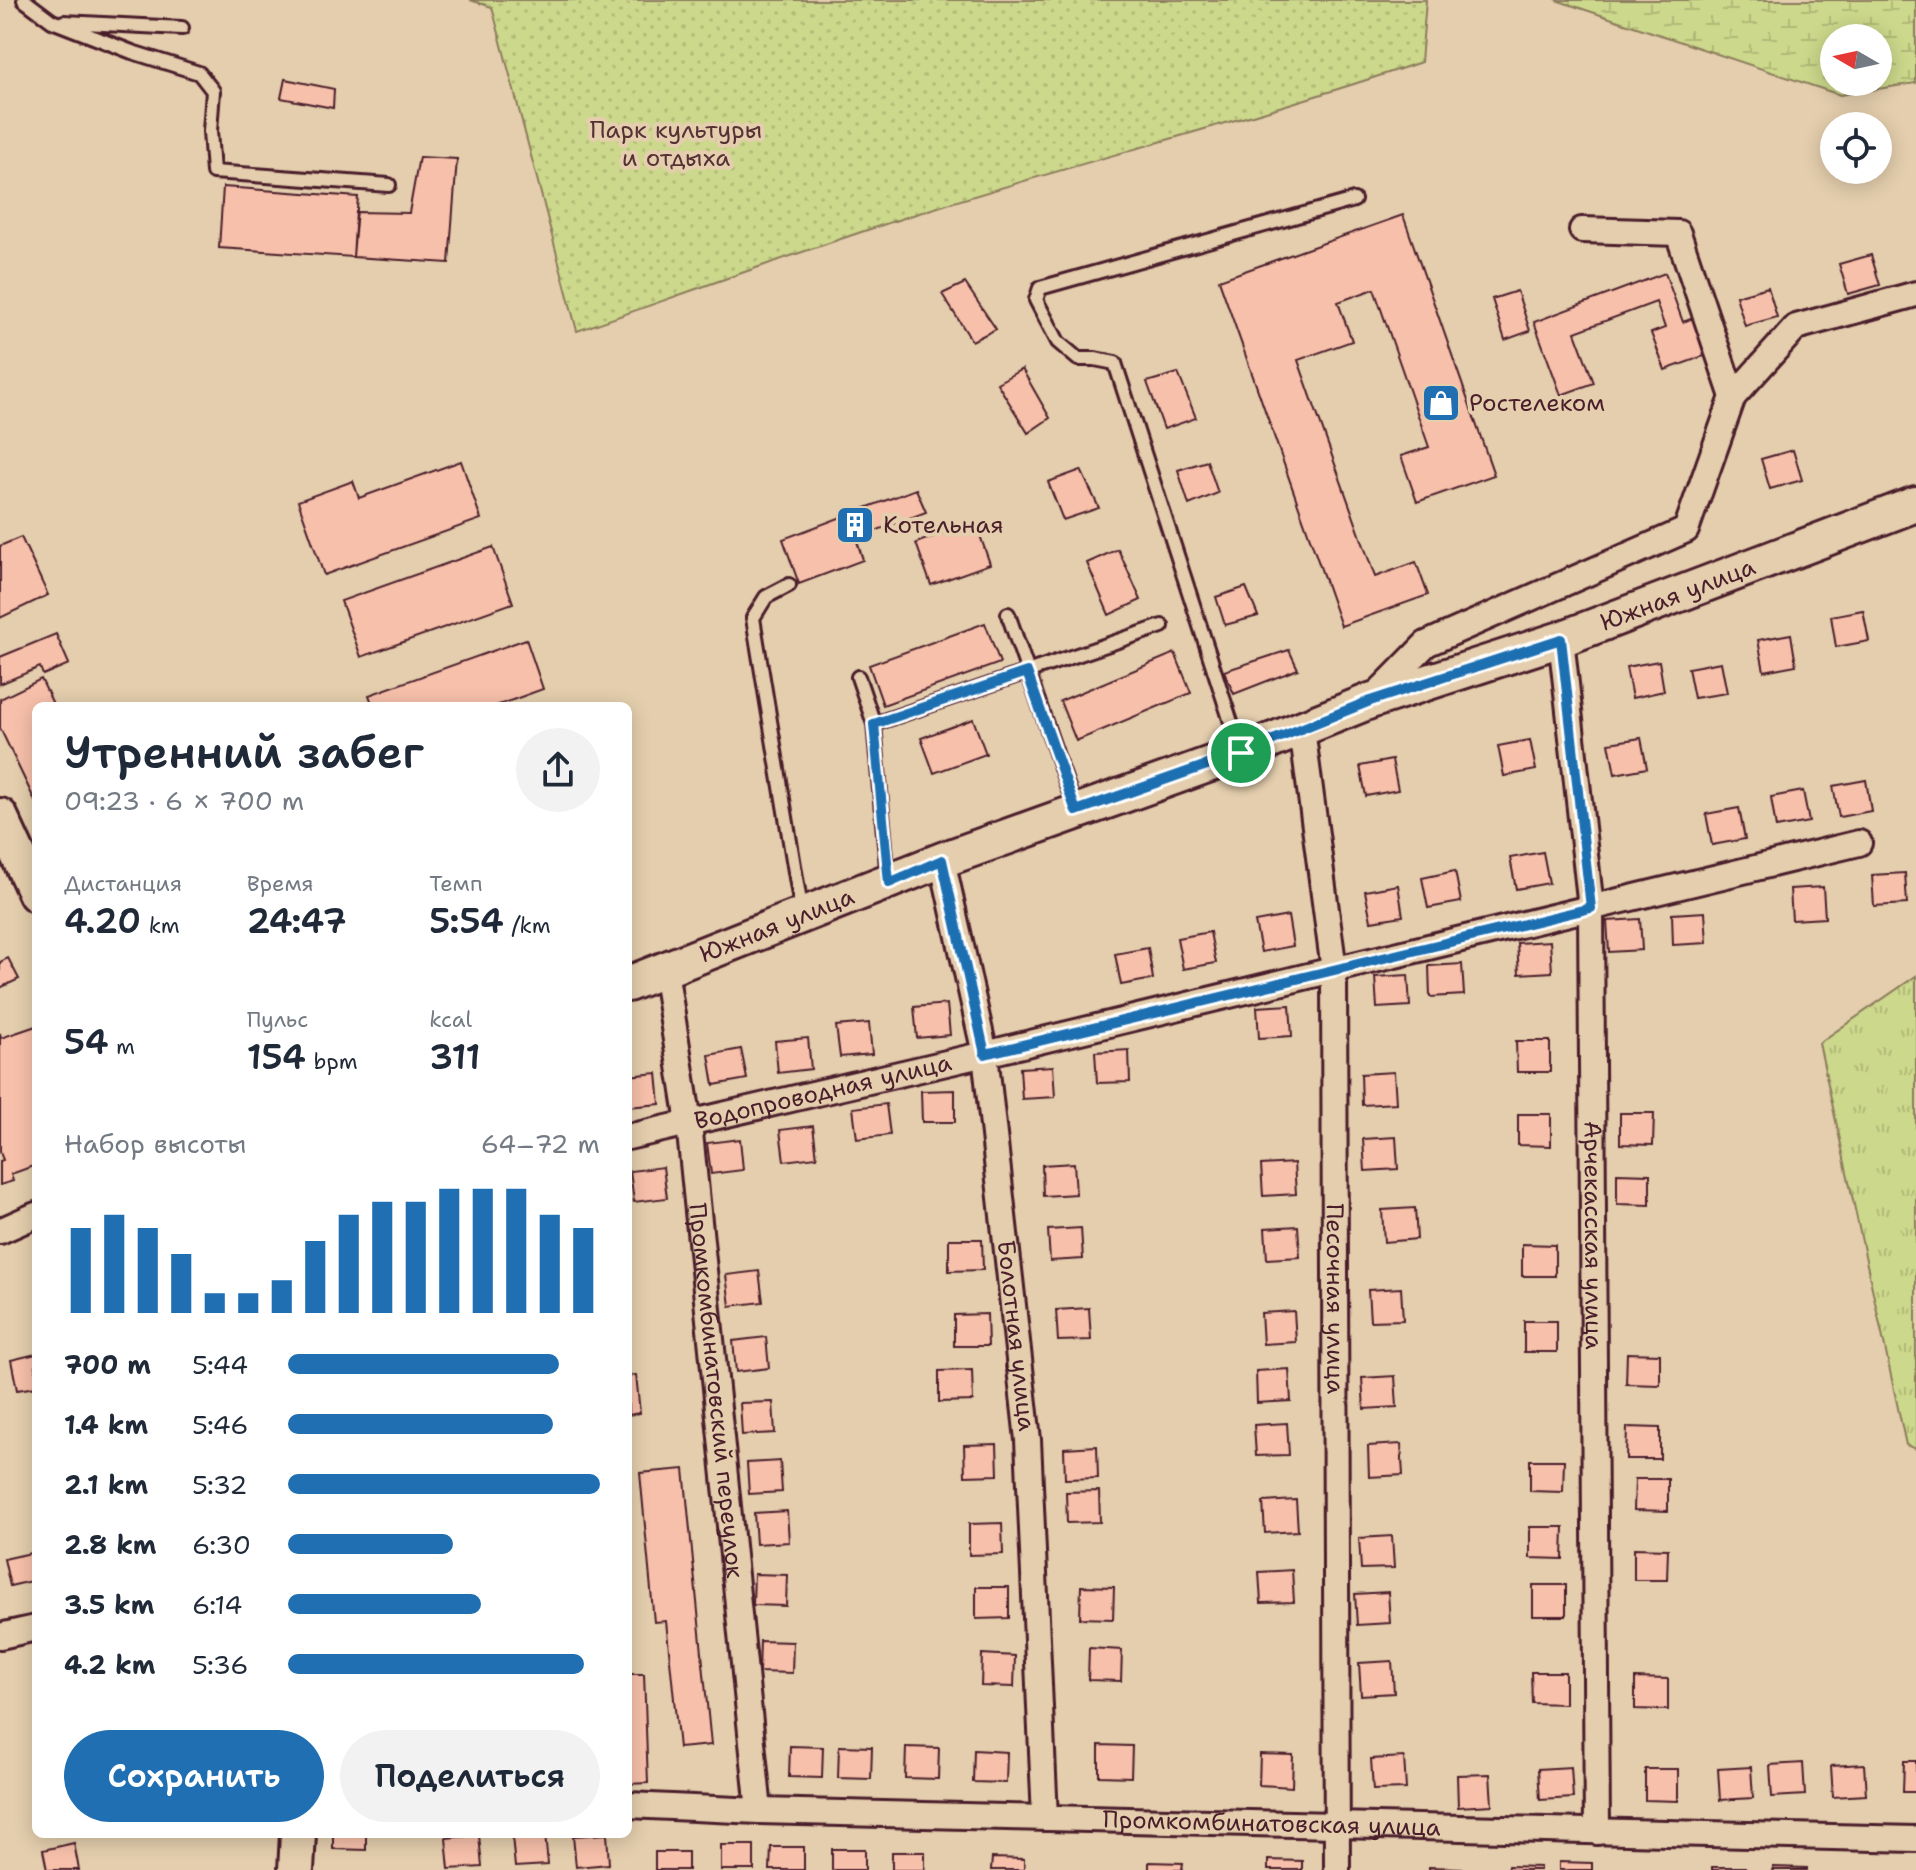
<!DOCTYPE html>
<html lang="ru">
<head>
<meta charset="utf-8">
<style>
  body { margin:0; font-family:"Shantell Sans",sans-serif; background:#f2f2f3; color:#1f2937; height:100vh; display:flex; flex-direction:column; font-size:30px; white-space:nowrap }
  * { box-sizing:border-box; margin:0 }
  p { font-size:26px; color:#747a83 }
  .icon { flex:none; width:44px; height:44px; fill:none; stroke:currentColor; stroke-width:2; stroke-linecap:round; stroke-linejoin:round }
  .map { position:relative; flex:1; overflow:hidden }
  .sheet { position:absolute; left:32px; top:702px; width:600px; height:1136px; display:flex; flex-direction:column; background:#fff; border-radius:12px; box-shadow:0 4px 20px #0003 }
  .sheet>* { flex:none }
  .needle { width:52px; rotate:279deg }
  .fabs { position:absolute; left:1820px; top:24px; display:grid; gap:16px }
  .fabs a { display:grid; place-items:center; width:72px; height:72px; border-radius:50%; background:#fff; box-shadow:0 4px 20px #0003; font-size:40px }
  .pin { position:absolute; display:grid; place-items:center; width:68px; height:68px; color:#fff; margin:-34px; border:4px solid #fff; border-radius:50%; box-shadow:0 2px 8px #0007 }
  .round { display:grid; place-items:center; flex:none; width:84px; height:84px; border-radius:42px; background:#f2f2f3 }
  .head { display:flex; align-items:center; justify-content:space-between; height:136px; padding:0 32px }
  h1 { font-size:44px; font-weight:600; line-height:60px }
  .figures { display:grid; grid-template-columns:repeat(3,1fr); gap:12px; height:136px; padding:8px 32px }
  .figures div { display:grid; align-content:center }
  .figures b { font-size:34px; font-weight:600 }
  .figures small { font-size:22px; font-weight:400 }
  .figures p { font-size:22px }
  .chart { height:224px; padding:16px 32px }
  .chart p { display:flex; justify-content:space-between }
  .chart svg { width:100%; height:144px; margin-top:8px; stroke:#1f6fb2; stroke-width:6 }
  .cta { display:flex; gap:16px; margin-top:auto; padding:16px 32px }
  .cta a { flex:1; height:92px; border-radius:48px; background:#1f6fb2; color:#fff; font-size:32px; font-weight:600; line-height:92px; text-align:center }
  .cta a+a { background:#f2f2f3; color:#1f2937 }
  ul { padding:0 32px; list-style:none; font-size:26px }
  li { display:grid; grid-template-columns:128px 96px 1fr; align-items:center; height:60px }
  li i { height:20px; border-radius:10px; background:#1f6fb2 }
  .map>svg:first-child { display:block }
  .grass { fill:url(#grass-tufts); stroke:#8b7c5b; stroke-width:2 }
  .wetland { fill:url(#wetland-marsh); stroke:#8b7c5b; stroke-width:2; fill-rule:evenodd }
  .park { fill:url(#park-dots); stroke:#8b7c5b; stroke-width:2 }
  .building { fill:#f7c0aa; stroke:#4a1f2b; stroke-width:2 }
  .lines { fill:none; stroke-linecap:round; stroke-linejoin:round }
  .lane-casing { stroke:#4a1f2b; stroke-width:18 }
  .street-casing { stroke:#4a1f2b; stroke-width:30 }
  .secondary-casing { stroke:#4a1f2b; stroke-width:40 }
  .lane { stroke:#e4cead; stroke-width:12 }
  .street { stroke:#e4cead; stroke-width:24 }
  .secondary { stroke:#e4cead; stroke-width:34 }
  .route-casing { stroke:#fff; stroke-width:16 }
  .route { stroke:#1f6fb2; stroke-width:10 }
  .labels { text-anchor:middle; stroke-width:8; stroke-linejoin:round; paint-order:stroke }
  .park-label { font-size:24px; fill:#573235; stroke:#e4cead }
  .poi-label { font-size:24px; fill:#4a1f2b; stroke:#e4cead; text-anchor:start }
  .street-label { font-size:24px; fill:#4a1f2b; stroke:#e4cead }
</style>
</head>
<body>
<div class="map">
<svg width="1916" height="1870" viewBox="0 0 1916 1870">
  <defs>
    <pattern id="grass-tufts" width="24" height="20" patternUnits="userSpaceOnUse" patternTransform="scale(2)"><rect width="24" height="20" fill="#ccd88b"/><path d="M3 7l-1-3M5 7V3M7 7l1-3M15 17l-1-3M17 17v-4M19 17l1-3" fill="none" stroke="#b1b978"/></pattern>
    <pattern id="wetland-marsh" width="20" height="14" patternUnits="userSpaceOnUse" patternTransform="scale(2)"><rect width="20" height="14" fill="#ccd88b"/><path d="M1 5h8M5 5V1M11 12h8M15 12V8" fill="none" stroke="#b1b978"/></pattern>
    <pattern id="park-dots" width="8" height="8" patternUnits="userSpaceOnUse" patternTransform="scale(2)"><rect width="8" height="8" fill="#ccd88b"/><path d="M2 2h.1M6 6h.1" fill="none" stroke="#b1b978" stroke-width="1.8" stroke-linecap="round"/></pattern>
  </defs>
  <rect width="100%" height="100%" fill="#e4cead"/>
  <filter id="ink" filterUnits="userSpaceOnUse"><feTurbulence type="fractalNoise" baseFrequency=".0125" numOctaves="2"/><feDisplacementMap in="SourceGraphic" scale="16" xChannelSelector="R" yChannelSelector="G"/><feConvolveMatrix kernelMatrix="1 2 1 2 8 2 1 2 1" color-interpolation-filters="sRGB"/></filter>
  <g filter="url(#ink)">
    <path class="grass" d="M1916,976V1449L1906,1445L1819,1043Z"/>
    <path class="wetland" d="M1556,0H1916V83L1840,95ZM1834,38H1878V82H1834Z"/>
    <path class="park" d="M470,0H1426L1421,62C1262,116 1099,157 938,207C817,245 697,289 577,331L492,7Z"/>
    <path class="building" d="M285,79L334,89L333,108L281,98Z
      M419,157L457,159L449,263L353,257L356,212L409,213Z
      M223,187L358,197L353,257L219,248Z
      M1403,215L1494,475L1417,502L1401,456L1429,447L1374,289L1338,302L1352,341L1298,360L1375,577L1416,562L1428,595L1341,626L1219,280Z
      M1871,255L1880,285L1848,294L1839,264Z
      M1665,273L1683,322L1696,317L1710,354L1665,370L1651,333L1665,328L1656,302L1575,332L1594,383L1561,395L1534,322Z
      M965,283L996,329L972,341L942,294Z
      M1768,287L1777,317L1745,326L1736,296Z
      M1517,291L1530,331L1505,340L1492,299Z
      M1022,369L1050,418L1028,433L997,383Z
      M1178,373L1196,418L1164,429L1147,382Z
      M1793,450L1802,480L1770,489L1761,459Z
      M461,461L481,519L324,575L298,501L353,481L359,498Z
      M1207,461L1218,493L1189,505L1178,470Z
      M1081,470L1099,508L1063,520L1048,482Z
      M916,489L926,512L856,538L863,560L799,584L783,539Z
      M975,521L990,564L931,585L916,543Z
      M21,537L48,595L0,618V546Z
      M493,547L513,603L361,657L341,601Z
      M1118,549L1141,600L1109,615L1087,563Z
      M1246,587L1258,616L1225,625L1216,597Z
      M1863,610L1869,641L1836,647L1831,616Z
      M985,623L1000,663L883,705L869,665Z
      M56,634L69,664L43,675L40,667L0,684V657Z
      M1791,634L1796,665L1764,671L1758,640Z
      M526,639L543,689L496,706H373L369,695Z
      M1289,650L1298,669L1234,694L1224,671Z
      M1175,653L1191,693L1076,741L1060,701Z
      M1659,661L1664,691L1632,698L1626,667Z
      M1721,662L1727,693L1694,698L1688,668Z
      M41,679L54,706H36V803L0,728V699Z
      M973,719L986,754L934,773L921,738Z
      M1641,738L1647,768L1615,774L1609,743Z
      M1530,740L1536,770L1504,776L1498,746Z
      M1392,760L1398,790L1366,796L1360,766Z
      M1866,780L1871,811L1839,817L1833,786Z
      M1803,791L1809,822L1776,828L1771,797Z
      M1739,808L1745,839L1712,845L1706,814Z
      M1543,852L1549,883L1516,889L1510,858Z
      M1455,871L1461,902L1428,908L1422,878Z
      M1905,873L1907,904L1874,906L1872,875Z
      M1398,885L1403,916L1371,921L1365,891Z
      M1823,887L1825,918L1792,920L1790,889Z
      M1705,912L1707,943L1673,945L1672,914Z
      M1288,916L1293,946L1261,952L1255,922Z
      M1640,919L1642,950L1609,952L1607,921Z
      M1210,932L1216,963L1183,969L1177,938Z
      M1550,941L1552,972L1519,974L1517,943Z
      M1148,948L1153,979L1121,985L1115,954Z
      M8,958L19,979L0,988V962Z
      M1462,964L1464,995L1430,997L1429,966Z
      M1408,975L1410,1006L1377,1008L1375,977Z
      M947,1004L950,1035L917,1038L914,1007Z
      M1290,1005L1292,1036L1259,1038L1257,1007Z
      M869,1023L872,1054L840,1057L836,1026Z
      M36,1026V1165L11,1174L13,1181L0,1185V1161L3,1160L0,1152V1033L1,1038Z
      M808,1038L811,1069L778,1073L775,1041Z
      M1516,1041H1550V1072H1517Z
      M741,1049L747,1079L714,1085L709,1055Z
      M1129,1050L1130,1082L1097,1083L1095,1052Z
      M1053,1066L1055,1097L1022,1099L1020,1068Z
      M1394,1072L1396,1103L1362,1105L1361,1074Z
      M657,1073L660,1104L628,1107V1076Z
      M955,1090V1122H922L921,1091Z
      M886,1104L890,1135L857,1139L853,1108Z
      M1620,1113H1654L1653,1145L1620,1144Z
      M1518,1114H1551V1146L1518,1145Z
      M813,1126L817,1157L784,1161L780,1130Z
      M1396,1137L1398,1169L1365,1171L1363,1139Z
      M740,1139L743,1170L711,1174L707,1143Z
      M1074,1163L1076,1194L1043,1196L1042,1165Z
      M1294,1163L1296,1194L1263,1196L1261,1165Z
      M663,1167L667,1198L634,1202L630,1171Z
      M1617,1173L1650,1174V1205L1617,1204Z
      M1415,1208L1417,1239L1384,1242L1382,1210Z
      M1298,1226L1300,1257L1267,1259L1265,1228Z
      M1081,1228L1083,1259L1050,1261L1048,1230Z
      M949,1239H982L983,1270L949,1271Z
      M1522,1244L1555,1245V1276H1522Z
      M759,1271L763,1302L730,1306L726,1275Z
      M1401,1288L1403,1320L1370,1321L1368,1290Z
      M1089,1308L1091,1340L1058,1341L1056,1310Z
      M1294,1311L1296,1342L1263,1344L1261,1313Z
      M987,1314L988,1346H954V1315Z
      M1524,1321H1557V1352H1524Z
      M766,1337L769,1368L736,1372L733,1341Z
      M1627,1353L1660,1354V1385L1626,1384Z
      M36,1354V1387L17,1390L11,1360Z
      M1289,1369L1291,1401L1257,1403L1256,1371Z
      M972,1370L973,1401L939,1402V1371Z
      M636,1375L640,1413L628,1415V1376Z
      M1395,1376L1397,1407L1364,1409L1362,1378Z
      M773,1402L775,1433L742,1435L740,1403Z
      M1287,1423L1289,1455L1256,1456L1254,1425Z
      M1627,1427L1660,1428V1459H1626Z
      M997,1444L998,1475L965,1476L964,1445Z
      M1401,1444L1403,1475L1369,1477L1368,1446Z
      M1097,1446L1098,1478L1065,1479L1064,1448Z
      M1530,1460H1564L1563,1492L1530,1491Z
      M780,1461L782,1492L749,1494L747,1463Z
      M684,1469L711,1745L679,1748L666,1621L654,1622L640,1473Z
      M1635,1479H1668V1511L1634,1510Z
      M1099,1491L1100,1522L1067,1523L1066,1492Z
      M1296,1500L1298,1531L1265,1533L1263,1502Z
      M787,1511L789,1542L756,1544L754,1513Z
      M1002,1523L1003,1554L969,1555V1524Z
      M1530,1527H1564L1563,1559L1530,1558Z
      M1392,1536L1394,1568L1361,1569L1359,1538Z
      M1634,1548L1668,1549L1667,1580H1634Z
      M31,1553L36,1580L10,1586L4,1559Z
      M1292,1570L1294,1602L1261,1603L1259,1572Z
      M754,1574L787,1575L786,1606L753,1605Z
      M1533,1585H1566V1616H1533Z
      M1081,1586L1114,1587L1113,1619L1080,1618Z
      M976,1587H1009V1618L976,1619Z
      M1388,1592L1390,1623L1357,1625L1355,1594Z
      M760,1641L793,1642L792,1673L759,1672Z
      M1089,1648L1122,1650L1121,1681L1088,1680Z
      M982,1654L1015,1656L1014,1687L981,1686Z
      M1392,1661L1394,1693L1361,1695L1359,1663Z
      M1531,1672H1565V1704L1532,1703Z
      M628,1674H644L648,1783L628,1784Z
      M1635,1678L1668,1679V1710L1635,1709Z
      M1099,1745L1132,1746L1131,1777L1099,1776Z
      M790,1746L823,1747L822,1778L789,1777Z
      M839,1746L872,1747L871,1779L838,1778Z
      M906,1747L939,1748L938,1779L905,1778Z
      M974,1750L1007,1752L1006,1783L973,1782Z
      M1260,1754L1293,1755L1292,1787L1259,1785Z
      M1404,1757L1406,1789L1373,1790L1371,1759Z
      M1904,1761H1916V1792H1903Z
      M1803,1763L1805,1795L1772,1797L1770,1765Z
      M1864,1764L1866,1795L1833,1797L1831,1766Z
      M1571,1767L1573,1798L1540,1800L1538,1769Z
      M1751,1767L1753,1798L1720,1800L1718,1769Z
      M1645,1769H1678V1801L1645,1800Z
      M1490,1774L1492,1805L1458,1807L1457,1775Z
      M333,1834H366V1850L333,1849Z
      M545,1834L548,1865L515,1867L512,1836Z
      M607,1834L609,1864L576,1867L573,1836Z
      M479,1835L482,1867L449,1869L446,1838Z
      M74,1843L79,1870H47L43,1850Z
      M721,1845H754V1870H721Z
      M771,1847H804V1870H770Z
      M832,1849H865V1870H832Z
      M655,1852H688V1870H655Z
      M892,1852H925V1870H892Z
      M992,1858L1024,1859V1870H991Z
      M1268,1860L1302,1861V1870H1268Z
      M1149,1862L1183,1863L1182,1870H1149Z
      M1559,1862L1592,1863V1870H1559Z
      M1508,1866L1540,1867V1870H1507Z
      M1429,1867L1462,1868V1870H1429Z
      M1712,1867H1745V1870H1712Z
      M1773,1867L1807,1868V1870H1773Z"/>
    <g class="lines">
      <defs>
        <path id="lane" d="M24,0L52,21L132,52L199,73L213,91L210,131L213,172L389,185
          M64,22L182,28
          M789,585L766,597L753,618L802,914
          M1008,614L1075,808
          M858,677L874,724L888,879
          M874,724L1162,626
          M1240,750L1115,363L1095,359H1078L1058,342L1036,300L1040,288L1354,200"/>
        <g id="street">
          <path d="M1582,230L1678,233L1733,397"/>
          <path id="s1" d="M1561,639L1591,908L1597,1832"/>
          <path d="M1374,697L1426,644L1686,530L1733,397L1796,327L1916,294"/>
          <path id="s2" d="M1302,729L1334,970L1337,1870"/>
          <path id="s3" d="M942,860L985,1054L1028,1440L1045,1818"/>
          <path id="s4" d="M665,970L689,1123L759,1811"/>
          <path id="s5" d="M628,1137L985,1054L1859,843"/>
          <path d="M0,1231L36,1215"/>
          <path d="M0,1636L36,1628"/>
          <path id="s6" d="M628,1805L759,1811L1916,1839"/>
        </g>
        <g id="secondary">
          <path d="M0,816L36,894"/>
          <path id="s7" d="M628,984L942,860L1241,753L1370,701L1561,639L1916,504"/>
          <path d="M296,1870L298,1834"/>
        </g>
      </defs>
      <use href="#lane" class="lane-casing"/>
      <use href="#street" class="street-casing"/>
      <use href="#secondary" class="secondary-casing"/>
      <use href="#lane" class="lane"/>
      <use href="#street" class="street"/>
      <use href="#secondary" class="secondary"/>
    </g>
  </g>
  <g class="lines" filter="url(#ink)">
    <defs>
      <path id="route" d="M1561,639L1591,908L985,1054L942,860L889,883L874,724L1027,672L1076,811L1241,753L1370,701Z"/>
    </defs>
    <use href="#route" class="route-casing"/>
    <use href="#route" class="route"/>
  </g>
  <defs>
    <symbol id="shop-square" viewBox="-11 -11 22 22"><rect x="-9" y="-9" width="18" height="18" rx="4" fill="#1f6fb2" stroke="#e4cead"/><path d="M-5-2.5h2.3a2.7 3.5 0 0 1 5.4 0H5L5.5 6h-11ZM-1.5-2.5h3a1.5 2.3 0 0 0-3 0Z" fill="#fff"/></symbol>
    <symbol id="building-square" viewBox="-11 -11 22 22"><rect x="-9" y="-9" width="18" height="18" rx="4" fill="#1f6fb2" stroke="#e4cead"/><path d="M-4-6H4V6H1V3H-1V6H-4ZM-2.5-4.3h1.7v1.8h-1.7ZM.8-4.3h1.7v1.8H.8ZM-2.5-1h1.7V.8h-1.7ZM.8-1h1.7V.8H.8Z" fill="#fff"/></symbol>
  </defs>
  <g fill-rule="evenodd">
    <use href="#shop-square" x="1419" y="381" width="44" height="44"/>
    <use href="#building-square" x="833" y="503" width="44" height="44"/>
  </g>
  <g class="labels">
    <g class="park-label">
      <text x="676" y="138">Парк культуры<tspan x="676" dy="28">и отдыха</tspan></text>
    </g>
    <g class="poi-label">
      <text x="1469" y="411">Ростелеком</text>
      <text x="883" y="533">Котельная</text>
    </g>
    <g class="street-label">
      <text dy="8" stroke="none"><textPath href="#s7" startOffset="1120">Южная улица</textPath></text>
      <text dy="8" stroke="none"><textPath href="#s7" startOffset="160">Южная улица</textPath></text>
      <text dy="8" stroke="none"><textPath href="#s5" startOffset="200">Водопроводная улица</textPath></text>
      <text dy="8" stroke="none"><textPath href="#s1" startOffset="598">Арчекасская улица</textPath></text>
      <text dy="8" stroke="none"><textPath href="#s2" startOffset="572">Песочная улица</textPath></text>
      <text dy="8" stroke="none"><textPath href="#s3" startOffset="482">Болотная улица</textPath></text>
      <text dy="8" stroke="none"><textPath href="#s4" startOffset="424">Промкомбинатовский переулок</textPath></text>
      <text dy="8" stroke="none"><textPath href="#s6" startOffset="644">Промкомбинатовская улица</textPath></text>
    </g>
  </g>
</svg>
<div class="fabs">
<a><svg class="needle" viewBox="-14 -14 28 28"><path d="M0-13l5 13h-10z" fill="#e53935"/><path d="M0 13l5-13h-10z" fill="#747a83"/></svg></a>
<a><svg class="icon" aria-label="locate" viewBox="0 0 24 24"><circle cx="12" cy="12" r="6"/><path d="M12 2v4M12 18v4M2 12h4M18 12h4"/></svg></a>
</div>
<div class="pin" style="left:1241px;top:753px;background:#1e9e55"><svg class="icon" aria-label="arrive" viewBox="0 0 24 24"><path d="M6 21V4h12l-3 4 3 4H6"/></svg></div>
<section class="sheet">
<div class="head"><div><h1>Утренний забег</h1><p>09:23 · 6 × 700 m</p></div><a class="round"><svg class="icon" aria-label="share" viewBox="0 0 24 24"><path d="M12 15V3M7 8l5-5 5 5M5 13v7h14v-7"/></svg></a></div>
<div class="figures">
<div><p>Дистанция</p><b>4.20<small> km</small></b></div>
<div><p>Время</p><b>24:47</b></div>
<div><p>Темп</p><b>5:54<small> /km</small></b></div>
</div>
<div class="figures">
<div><b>54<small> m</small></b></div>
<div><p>Пульс</p><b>154<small> bpm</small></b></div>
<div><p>kcal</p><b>311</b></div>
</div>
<div class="chart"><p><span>Набор высоты</span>64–72 m</p>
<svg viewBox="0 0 160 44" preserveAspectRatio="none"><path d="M5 44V18M15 44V14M25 44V18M35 44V26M45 44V38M55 44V38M65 44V34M75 44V22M85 44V14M95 44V10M105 44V10M115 44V6M125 44V6M135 44V6M145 44V14M155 44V18"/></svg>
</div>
<ul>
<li><b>700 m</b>5:44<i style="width:87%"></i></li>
<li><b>1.4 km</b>5:46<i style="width:85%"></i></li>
<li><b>2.1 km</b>5:32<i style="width:100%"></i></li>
<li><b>2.8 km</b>6:30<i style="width:53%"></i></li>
<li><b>3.5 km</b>6:14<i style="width:62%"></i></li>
<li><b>4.2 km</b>5:36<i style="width:95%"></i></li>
</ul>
<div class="cta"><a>Сохранить</a><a>Поделиться</a></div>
</section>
</div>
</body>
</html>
